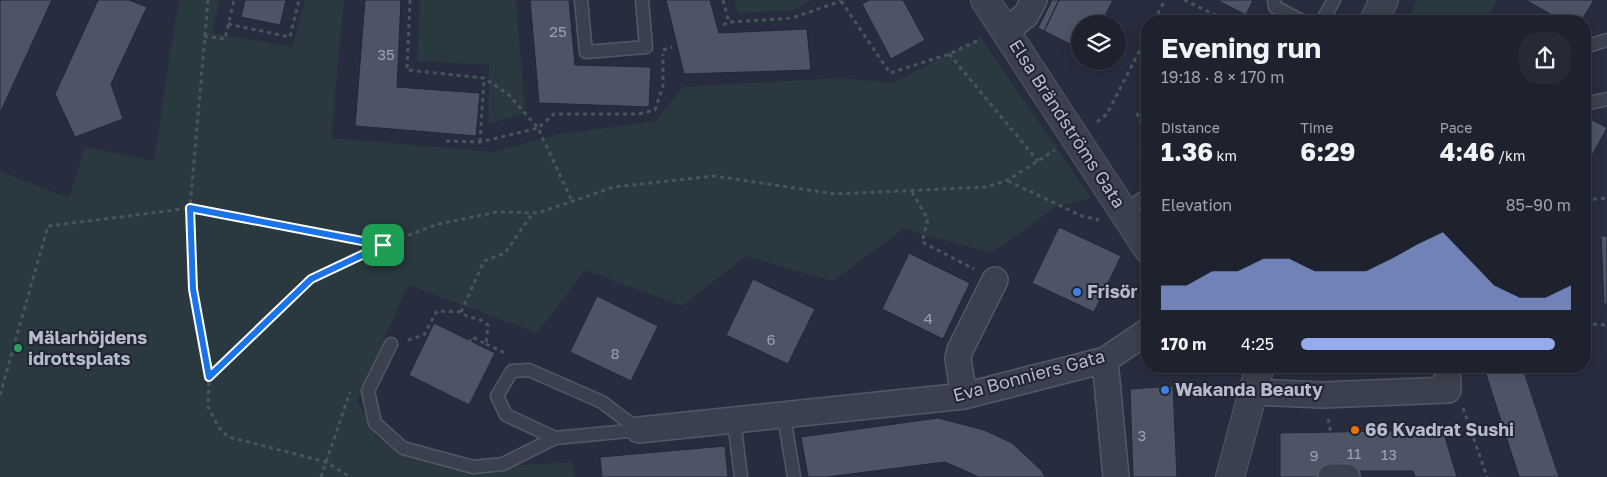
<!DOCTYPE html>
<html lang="en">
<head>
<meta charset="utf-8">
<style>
  body { margin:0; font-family:"Golos Text",sans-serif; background:#252a36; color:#f1f3f6; height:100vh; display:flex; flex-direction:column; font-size:19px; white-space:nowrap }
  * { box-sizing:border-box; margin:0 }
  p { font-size:16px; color:#a0a4aa }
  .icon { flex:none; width:28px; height:28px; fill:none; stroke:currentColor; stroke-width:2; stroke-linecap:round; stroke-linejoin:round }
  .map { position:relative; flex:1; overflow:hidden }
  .side { position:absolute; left:1141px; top:15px; width:450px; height:358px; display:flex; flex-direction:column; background:#1d222e; border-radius:20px; box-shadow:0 2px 12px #0003,0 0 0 1px #3b3f4a }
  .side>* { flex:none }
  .buttons { position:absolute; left:1071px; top:15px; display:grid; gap:10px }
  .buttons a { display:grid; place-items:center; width:55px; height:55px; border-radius:50%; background:#1d222e; box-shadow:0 2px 12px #0003,0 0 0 1px #3b3f4a; font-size:25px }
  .pin { position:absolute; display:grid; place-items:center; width:42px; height:42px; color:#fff; margin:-21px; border-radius:10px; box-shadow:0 2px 8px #0006 }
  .round { display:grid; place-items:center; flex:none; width:52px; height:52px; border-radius:20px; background:#252a36 }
  .overview { display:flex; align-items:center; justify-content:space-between; height:85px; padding:0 20px }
  h1 { font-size:28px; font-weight:700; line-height:38px }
  .figures { display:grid; grid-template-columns:repeat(3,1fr); gap:8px; height:85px; padding:5px 20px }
  .figures div { display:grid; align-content:center }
  .figures b { font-size:25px; font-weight:700 }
  .figures small { font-size:14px; font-weight:400 }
  .figures p { font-size:14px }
  .chart { height:140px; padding:10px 20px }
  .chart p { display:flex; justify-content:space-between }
  .chart svg { width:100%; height:90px; margin-top:5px; fill:#95abf0; opacity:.7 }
  ul { padding:0 20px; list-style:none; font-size:16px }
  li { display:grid; grid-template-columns:80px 60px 1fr; align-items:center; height:38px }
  li i { height:12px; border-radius:6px; background:#95abf0 }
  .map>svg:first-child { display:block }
  .green { fill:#29393f }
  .building { fill:#4d5466; stroke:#222735 }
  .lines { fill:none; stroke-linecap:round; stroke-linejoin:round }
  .service-casing { stroke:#535866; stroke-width:15 }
  .minor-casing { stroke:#535866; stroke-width:28 }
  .tertiary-casing { stroke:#535866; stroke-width:30 }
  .path { stroke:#47565c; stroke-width:3; stroke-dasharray:4 4; stroke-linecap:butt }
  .service { stroke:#3b404e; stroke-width:12 }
  .minor { stroke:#3b404e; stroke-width:25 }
  .tertiary { stroke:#3b404e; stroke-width:28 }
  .route-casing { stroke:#fff; stroke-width:10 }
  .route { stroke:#1a73e8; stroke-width:6 }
  .shop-dot { fill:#3f7fe0; stroke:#202533; stroke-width:2 }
  .leisure-dot { fill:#2e9e5b; stroke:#202533; stroke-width:2 }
  .food-dot { fill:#e8710a; stroke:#202533; stroke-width:2 }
  .labels { text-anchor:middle; stroke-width:4; stroke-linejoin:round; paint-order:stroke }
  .number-label { font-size:15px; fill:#9ca1b0 }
  .street-label { font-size:18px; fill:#b7bbc9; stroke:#202533 }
  .poi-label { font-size:18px; font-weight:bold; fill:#b7bbc9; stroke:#202533; text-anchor:start }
</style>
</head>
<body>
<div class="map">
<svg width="1607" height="477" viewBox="0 0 1607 477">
  <rect width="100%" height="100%" fill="#272d3e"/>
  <path class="green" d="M180,0H220L212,33L292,47L305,0H344L331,138L494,152L555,135L656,121L682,87L840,78L892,83L981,38L1091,198L1057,206L992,253L904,229L832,281L746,256L682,306L585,270L537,333L408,285L357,401L377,438L403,451L453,469L572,462L574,477H0V171L69,198L85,147L154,161L175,21Z
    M420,0H516L525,113L488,124L489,65L417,61Z
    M734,0H813L792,10L738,13Z
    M1417,0H1497L1488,21H1407Z"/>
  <path class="building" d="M0,0H52L0,113Z
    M98,0H129L147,7L111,84L123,119L75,137L55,94Z
    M245,0H286L280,25L241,17Z
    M365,0H401L397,87L480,93L476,136L355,126Z
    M530,0H569L575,65L651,67L649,107L539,103Z
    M666,0H710L719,33L807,29L811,70L684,74Z
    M869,0H903L925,40L891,59L862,4Z
    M1052,0H1059L1044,31L1038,28Z
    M1059,0H1113L1101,24H1080V49L1044,31Z
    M1217,0H1253L1246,15Z
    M1526,0H1594L1581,21H1562Z
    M1585,116L1607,128L1585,168Z
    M1059,227L1121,256L1094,312L1032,283Z
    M1601,236H1607V304H1604Z
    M909,253L970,283L943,339L882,309Z
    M753,279L815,309L788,364L726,335Z
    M597,296L658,326L631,381L570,352Z
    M434,323L495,353L469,405L409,375Z
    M1499,366H1522L1559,477H1519L1485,371Z
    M1173,386L1177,477H1133L1130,389Z
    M938,418L984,430L1012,443L1042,471L1045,477H979L945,462L827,477H808L801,437Z
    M1443,430L1457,477H1415L1413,471H1332L1321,477H1280V433Z
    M725,446L728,477H602L600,457Z"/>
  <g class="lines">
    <defs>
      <path id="service" d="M581,0L586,52L646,47L642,0
        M1274,0L1275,7L1302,21
        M1322,21L1334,0
        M1585,47L1607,40
        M1585,104L1607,99
        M1123,211L1148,195
        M391,344L368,391L375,423L403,448L473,467L503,464L555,438
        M529,370L602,402L639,430L555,438L506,415L497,396L512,371Z
        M784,416L794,477
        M734,420L741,477"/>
      <path id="minor" d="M1006,31L1026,15L1034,0
        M1105,360L1116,477
        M1252,392L1323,395L1448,390L1447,366
        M964,396L958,359L960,350L995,280
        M639,430L964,396L1105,360L1148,331
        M1331,477H1347"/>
      <path id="tertiary" d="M985,0L1148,249
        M1374,21L1384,0
        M1230,477L1260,366"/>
    </defs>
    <use href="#service" class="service-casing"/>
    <use href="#minor" class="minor-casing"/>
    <use href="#tertiary" class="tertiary-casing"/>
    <path class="path" d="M208,0L190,208L193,289L209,377L208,407L221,431L229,437L326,462L350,477
      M410,0L407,70L484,78L508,94L538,128L572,201
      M723,0L729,22L792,18L841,1
      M1184,0L1228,21
      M841,1L890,73L949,54L981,39
      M1154,21L1165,0
      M228,24L290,37L299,0
      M723,25L729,22
      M204,36L225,39L234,0
      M663,50L672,47
      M949,54L1038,161
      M1137,113L1146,135L1141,152L1148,158
      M1097,122L1107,114L1148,34
      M446,141L480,142L538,128L554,114H639L655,110L663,86V54
      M480,142L484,79
      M1008,181L1082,216L1099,220
      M912,192L928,219L922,242L974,269
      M1585,200L1607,198
      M461,312L484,261L505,253L532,214
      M1585,324L1607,325
      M408,340L424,335L437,311L461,312L468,317L479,319L488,325L486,344L472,337L470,341
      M486,344L507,354
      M209,377L311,279L383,245L438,224L497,212L538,213L614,187L714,176L835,194L987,187L1008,180L1055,150
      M0,395L48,226L190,208L383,245
      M1463,408L1487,477
      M1328,419L1331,433
      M321,477L350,392"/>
    <use href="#service" class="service"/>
    <use href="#minor" class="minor"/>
    <use href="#tertiary" class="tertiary"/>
  </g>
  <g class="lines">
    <defs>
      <path id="route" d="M190,208L383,245L311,279L209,377L193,289Z"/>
    </defs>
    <use href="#route" class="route-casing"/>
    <use href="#route" class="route"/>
  </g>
  <g class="shop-dot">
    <circle cx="1077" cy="292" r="5"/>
    <circle cx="1165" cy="390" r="5"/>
  </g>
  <circle class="leisure-dot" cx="18" cy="348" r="5"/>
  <circle class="food-dot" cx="1355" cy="430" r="5"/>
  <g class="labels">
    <g class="number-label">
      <text x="558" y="37">25</text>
      <text x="386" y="60">35</text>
      <text x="928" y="324">4</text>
      <text x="771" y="345">6</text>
      <text x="615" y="359">8</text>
      <text x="1142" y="441">3</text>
      <text x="1354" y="459">11</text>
      <text x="1389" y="460">13</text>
      <text x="1314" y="461">9</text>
    </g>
    <g class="street-label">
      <text transform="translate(1067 124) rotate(57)" y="6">Elsa Brändströms Gata</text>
      <text transform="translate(1029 376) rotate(-15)" y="6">Eva Bonniers Gata</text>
    </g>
    <g class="poi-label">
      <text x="1087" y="298">Frisör</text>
      <text x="28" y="344">Mälarhöjdens<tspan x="28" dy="21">idrottsplats</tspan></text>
      <text x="1175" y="396">Wakanda Beauty</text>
      <text x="1365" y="436">66 Kvadrat Sushi</text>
    </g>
  </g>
</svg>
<div class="buttons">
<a><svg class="icon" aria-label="layers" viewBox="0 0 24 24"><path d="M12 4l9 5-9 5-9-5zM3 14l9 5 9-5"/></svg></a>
</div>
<div class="pin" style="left:383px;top:245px;background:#1e9e55"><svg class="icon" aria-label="arrive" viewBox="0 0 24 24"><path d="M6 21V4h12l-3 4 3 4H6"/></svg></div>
<section class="side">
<div class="overview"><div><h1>Evening run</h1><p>19:18 · 8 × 170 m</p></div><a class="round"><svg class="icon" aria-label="share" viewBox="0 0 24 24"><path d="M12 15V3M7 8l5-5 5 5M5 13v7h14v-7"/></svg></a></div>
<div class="figures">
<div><p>Distance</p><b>1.36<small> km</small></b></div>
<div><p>Time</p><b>6:29</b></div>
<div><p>Pace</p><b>4:46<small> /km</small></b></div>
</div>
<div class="chart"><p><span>Elevation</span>85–90 m</p>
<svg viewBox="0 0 160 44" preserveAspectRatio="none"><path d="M0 44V32L10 32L20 25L30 25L40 19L50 19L60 25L70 25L80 25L90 19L100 12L110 6L120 19L130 32L140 38L150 38L160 32V44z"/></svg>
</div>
<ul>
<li><b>170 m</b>4:25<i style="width:94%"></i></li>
</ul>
</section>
</div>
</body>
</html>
